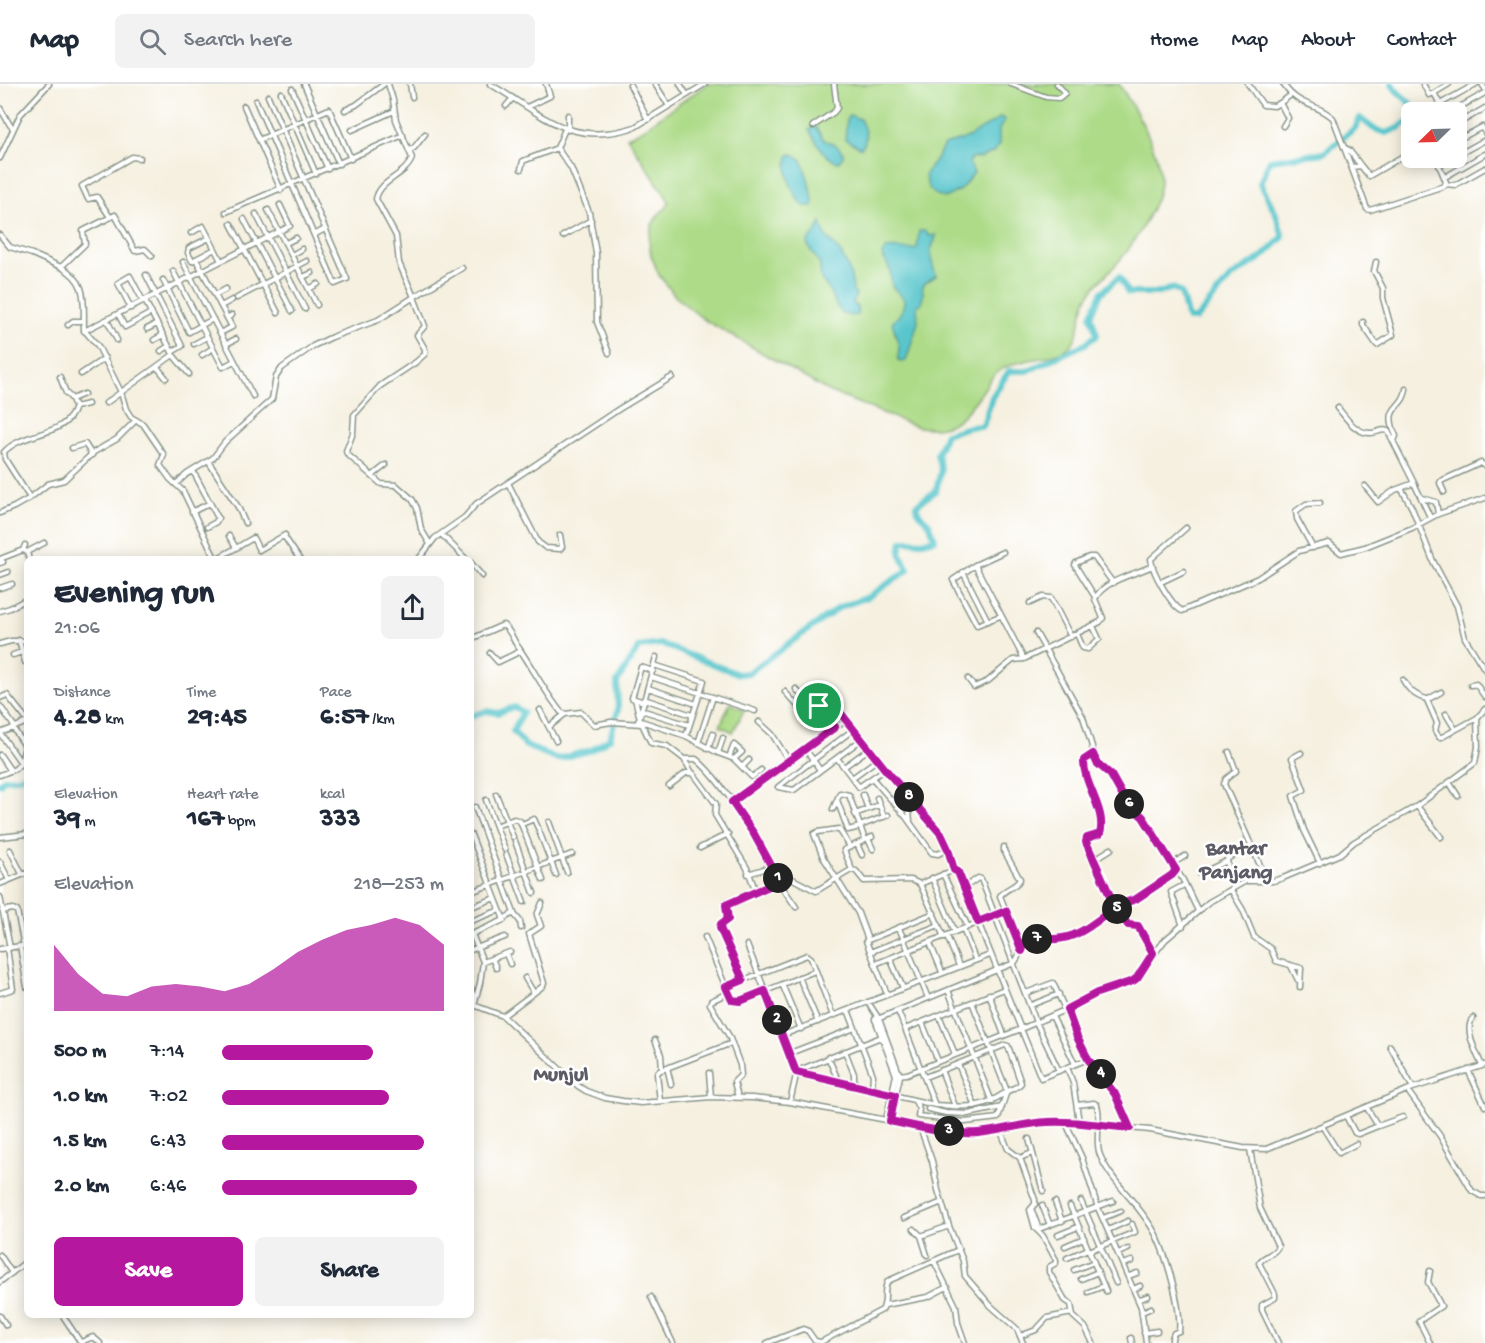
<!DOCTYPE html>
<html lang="en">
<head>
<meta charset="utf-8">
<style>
  body { margin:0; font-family:"Gochi Hand",sans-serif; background:#f2f2f3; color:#1f2937; height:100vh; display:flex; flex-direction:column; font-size:22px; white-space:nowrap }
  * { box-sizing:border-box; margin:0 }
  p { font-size:20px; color:#747a83 }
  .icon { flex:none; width:33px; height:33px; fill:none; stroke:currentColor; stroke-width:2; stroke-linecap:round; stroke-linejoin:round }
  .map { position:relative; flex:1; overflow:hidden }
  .drawer { position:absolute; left:24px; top:472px; width:450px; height:762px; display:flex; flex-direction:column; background:#fff; border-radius:9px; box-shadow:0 3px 15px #0003 }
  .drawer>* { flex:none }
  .needle { width:39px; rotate:247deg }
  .controls { position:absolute; left:1401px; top:18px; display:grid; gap:12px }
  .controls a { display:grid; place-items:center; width:66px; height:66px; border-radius:9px; background:#fff; box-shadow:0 3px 15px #0003; font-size:30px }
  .pin { position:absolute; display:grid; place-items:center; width:51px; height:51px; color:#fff; margin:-26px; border:3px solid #fff; border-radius:50%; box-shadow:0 2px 6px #0007 }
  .km { position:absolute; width:30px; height:30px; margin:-15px; border-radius:50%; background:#222; color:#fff; font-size:16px; line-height:30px; text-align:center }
  .round { display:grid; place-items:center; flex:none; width:63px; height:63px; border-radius:9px; background:#f2f2f3 }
  .headline { display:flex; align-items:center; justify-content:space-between; height:102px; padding:0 30px }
  h1 { font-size:33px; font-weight:700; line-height:45px }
  .stats { display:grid; grid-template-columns:repeat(3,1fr); gap:9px; height:102px; padding:6px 30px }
  .stats div { display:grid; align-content:center }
  .stats b { font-size:26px; font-weight:700 }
  .stats small { font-size:16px; font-weight:400 }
  .stats p { font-size:16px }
  .chart { height:168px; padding:12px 30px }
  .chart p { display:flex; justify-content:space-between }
  .chart svg { width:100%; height:108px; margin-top:6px; fill:#b5179e; opacity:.7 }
  .action { display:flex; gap:12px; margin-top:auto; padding:12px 30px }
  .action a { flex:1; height:69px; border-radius:9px; background:#b5179e; color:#fff; font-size:24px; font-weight:700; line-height:69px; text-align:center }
  .action a+a { background:#f2f2f3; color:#1f2937 }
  ul { padding:0 30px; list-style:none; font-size:20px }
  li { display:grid; grid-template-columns:96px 72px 1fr; align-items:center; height:45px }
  li i { height:15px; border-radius:8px; background:#b5179e }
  header { display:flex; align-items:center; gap:36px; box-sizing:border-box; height:84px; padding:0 30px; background:#fff; border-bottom:2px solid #e0e1e3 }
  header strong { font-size:28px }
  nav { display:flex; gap:33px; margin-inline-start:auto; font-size:21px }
  .search { width:420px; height:54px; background:#f2f2f3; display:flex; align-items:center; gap:15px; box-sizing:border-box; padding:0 21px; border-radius:9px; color:#747a83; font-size:22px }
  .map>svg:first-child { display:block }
  .green { fill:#addb88; stroke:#668c5e; stroke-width:1.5 }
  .water { fill:#58c6cc; stroke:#3c8280; stroke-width:1.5 }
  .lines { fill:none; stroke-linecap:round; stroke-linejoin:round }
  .river { stroke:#58c6cc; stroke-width:6 }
  .minor-casing { stroke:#8a968a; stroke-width:7 }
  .minor { stroke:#fff; stroke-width:4 }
  .route-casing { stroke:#fff; stroke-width:12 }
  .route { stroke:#b5179e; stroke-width:8 }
  .labels { text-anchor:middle; stroke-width:5; stroke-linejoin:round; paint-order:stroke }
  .quarter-label { font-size:21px; font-weight:bold; fill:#5d5b65; stroke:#fff }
</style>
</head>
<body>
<header>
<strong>Map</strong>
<div class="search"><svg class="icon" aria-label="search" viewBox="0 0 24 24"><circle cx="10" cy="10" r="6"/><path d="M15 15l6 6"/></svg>Search here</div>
<nav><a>Home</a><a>Map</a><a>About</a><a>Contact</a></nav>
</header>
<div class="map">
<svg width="1485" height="1259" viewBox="0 0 1485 1259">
  <rect width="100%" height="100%" fill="#fff"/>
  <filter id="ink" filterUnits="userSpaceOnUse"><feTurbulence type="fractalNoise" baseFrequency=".0167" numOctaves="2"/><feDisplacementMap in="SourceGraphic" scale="12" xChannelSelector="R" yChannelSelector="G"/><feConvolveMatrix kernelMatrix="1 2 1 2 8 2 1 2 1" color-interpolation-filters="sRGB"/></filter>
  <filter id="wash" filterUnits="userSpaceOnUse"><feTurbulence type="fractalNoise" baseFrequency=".008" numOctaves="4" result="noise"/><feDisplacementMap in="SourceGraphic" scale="24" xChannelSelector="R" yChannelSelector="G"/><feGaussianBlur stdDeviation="1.35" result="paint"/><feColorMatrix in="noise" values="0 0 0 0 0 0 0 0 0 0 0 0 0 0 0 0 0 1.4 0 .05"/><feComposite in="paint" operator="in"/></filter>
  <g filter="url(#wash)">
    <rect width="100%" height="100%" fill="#f5f0e0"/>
    <path class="green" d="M707,0H1119C1135,25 1166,74 1159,105C1155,123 1139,150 1128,166C1117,182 1100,194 1089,211C1078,227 1082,254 1068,264C1046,278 1015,273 995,290C990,294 986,303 982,308C963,335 950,350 915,342L828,307L703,235L676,213L659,191L651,171L649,156L652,141L658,131L667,123L669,117L627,53L640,47Z
      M730,619L744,626L733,648L720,642Z"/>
    <path class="water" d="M850,31L860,35C865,45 869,55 861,64L845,55L847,34Z
      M1000,33L1005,36L999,45V61L994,68L980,74H971L969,79L974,89L960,106L945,114C931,110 927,105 925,90L937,74L944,61C959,57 967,55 980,46C987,41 994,40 1000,33Z
      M815,42L824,56C834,60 839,61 844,71L839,78C825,76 817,58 809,46Z
      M792,70L802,76C805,87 815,112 813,122H804C791,109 785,90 788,72Z
      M821,138C824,156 832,156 841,170C848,181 853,195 853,208L856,210L853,219L857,223L858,231C838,235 836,219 829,206C827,202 822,197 821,194C820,189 821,184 819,179C816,172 809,166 807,159L816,148Z
      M919,147H925L929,152L936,151C936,157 932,160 931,166C929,174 934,183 936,192C913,205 928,202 921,220L917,221L918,238L906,277L902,278L898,276L899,262L892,238C900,232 904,226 904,215L892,202L890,186L882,170L886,165C897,163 905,167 917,165Z"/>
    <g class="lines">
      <path class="river" d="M1392,0C1398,13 1412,16 1417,28
        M471,632L486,627L498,629L514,623L523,628L513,647L526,662L558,675L592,666L610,654L618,626L617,598L639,563L661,560L738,590L748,589L840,523L868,513L908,486L900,469L902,457L923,458L935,455L929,439L919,430L916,421L936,407L941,386L937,370L946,350L969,343L983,342L992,313L1009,287H1027L1085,260L1097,251L1091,232L1101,209L1119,193L1128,209H1159L1173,204L1181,209L1188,235H1196L1230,194L1262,173L1283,153L1276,130L1260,99L1270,76L1324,69L1355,44L1360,34L1374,45L1386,49L1399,44L1412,34
        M0,700L4,695L17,694L27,690"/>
    </g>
  </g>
  <g filter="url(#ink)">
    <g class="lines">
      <defs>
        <path id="minor" d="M304,0L339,80
          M410,0L412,13
          M490,0C542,30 570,64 635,43L705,0
          M655,0L669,22
          M680,0L687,11
          M1011,0L1046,13L1059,14L1065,9L1057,0
          M1248,0L1263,21L1274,22L1280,19
          M1283,0C1299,24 1316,18 1333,34L1367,125L1370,126L1444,102L1446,98L1436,74
          M1423,0L1429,11L1434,9L1440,20L1431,25L1433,28
          M1482,0L1485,5
          M630,1L648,36
          M292,5L328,85
          M281,9L316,90
          M1434,9L1449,0
          M256,17L335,200L347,195L268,12
          M1440,20L1476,0
          M244,22L281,106
          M506,22L513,14
          M527,23L550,12L546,0
          M0,24L10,41L13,44
          M345,26L356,21L384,0
          M1451,28L1485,9
          M568,31V46
          M1456,41L1485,24
          M813,42L834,28L837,24L834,0
          M1283,42L1288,34L1280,19L1291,11
          M352,46L394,27
          M259,56L329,25L351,75
          M1456,57L1482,43L1485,49
          M557,64L571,84L589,128L596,169L597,238L609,269
          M1345,64L1349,66L1361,82
          M410,66L414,64L425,50
          M1456,72L1485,56
          M0,74L20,31L49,0
          M1440,81L1455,74
          M1352,83L1361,82L1369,92L1412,67
          M521,85L523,77L557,64L565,45
          M1445,93L1485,70
          M1445,100L1455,101L1485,84
          M268,126L317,221
          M226,128L403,51
          M256,130L305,225
          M110,133L97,113L88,115L82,102L132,73L140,74
          M244,135L292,227
          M231,140L278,229
          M191,149L203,142L221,177
          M0,151L10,163L32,170L61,183L85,160L83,147L115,131L135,167L145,165L152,172
          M314,151L325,145
          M563,152L591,136
          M209,154L189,164L188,169L192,177L215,165
          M286,159L296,154
          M292,171L302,165
          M197,177L232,243L220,249
          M183,178L253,312
          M61,183C89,198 83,218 84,246L98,262L121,308L126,325L131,333L143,340L164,371L160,381L170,395L183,407L216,476
          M173,187L223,283L234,277
          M303,193L312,189
          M163,196L189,248L213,235
          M309,205L318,200
          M215,211L226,205
          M237,214L307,177
          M145,217L172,268L182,262L146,191
          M221,222L232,216
          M131,224L118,199L130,192L143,217
          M118,230L125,243L151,229
          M227,234L232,231
          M107,236L117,256
          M1363,238V241L1377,261L1393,251L1383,214V204L1374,187L1376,178
          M68,241L73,237H84
          M147,245L157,240
          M84,247L290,142L280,121
          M154,256L163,251
          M194,260L207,253
          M226,260L236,255
          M161,267L169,262
          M202,271L213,264
          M157,283L166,294
          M81,290L105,274
          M72,315L84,310
          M106,319L173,271L189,290
          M75,323L88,320
          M1338,324C1346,334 1355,348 1369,349C1377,350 1381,344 1388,347L1414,399
          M1394,357L1396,352C1382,320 1404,326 1406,305
          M72,364L85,360L92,371
          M208,377L238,423L245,439
          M193,387L218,434L216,438L207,443
          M372,392L386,381
          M508,399L538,458L546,464L560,465L562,463L560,451
          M176,400L187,390L213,374L225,358L272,315L276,293L282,284L313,262L332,253L378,236L414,213L399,179L396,152L376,115C380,95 406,92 412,74L396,36L393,16L388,0
          M1365,402L1378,418L1395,406L1414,399L1430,433
          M1401,404L1412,424L1433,477L1457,522L1465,554L1485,586
          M1444,408L1440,399L1441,397L1481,379L1485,382
          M30,414L5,375L4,368C24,346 66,354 75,323L72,315L66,309L60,293
          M1422,414L1436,418L1438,430
          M192,428L210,419
          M0,429L14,423L30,414L48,400L64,396L94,368L117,355L135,337
          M1186,444L1151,475C1152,488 1171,521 1182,527L1258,494L1299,467L1329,459L1341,469L1365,463L1412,444L1438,430L1485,414
          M441,450L467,476
          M229,452L236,464L253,454L259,466L285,451
          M284,452L300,476
          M430,460L421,445L417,424L412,415L396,401L381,400L347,370L346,367L353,349L354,331L380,302L416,278L425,270V265L417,251L425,242L414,213L462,184
          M25,461L23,466L27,468L29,476
          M1313,464L1297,435L1296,427L1306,420L1320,419
          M27,468L44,459
          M0,475L23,466
          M216,475L236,464
          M418,476L435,454L465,433L476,420L619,325L672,293
          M0,479L3,478
          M471,479L482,492
          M975,481L1024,575
          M963,488L988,537
          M0,491L8,488
          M1161,498L1184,487
          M0,504L12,500
          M1095,513L1075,481L1076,479L1089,473H1094L1113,499
          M1030,519L1043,513L1051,514L1071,553
          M0,527L10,524L27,515
          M1000,532L977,541L953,496L975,481L1003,468
          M1036,549L1083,633L1097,679L1111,691L1127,718L1139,729L1148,740L1183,796L1198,827
          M1077,550L1083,564L1088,565L1099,555L1093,542
          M471,555L503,541C511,546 513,557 519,564C533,585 545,608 561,628L565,630L581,628L594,641L611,638L642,640L651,659L667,662L684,675H696C716,691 740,728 754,750C762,765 767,784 780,795L791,794L816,807L851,786L856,787L864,797L911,796L920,800L954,786L958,788L1021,945L1067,925L1097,909L1133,897L1165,856L1209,818L1246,797H1273L1283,794L1340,770L1354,758L1417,722L1475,679L1478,663L1477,634L1485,625
          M19,556L25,578
          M0,560L11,557H27
          M490,569L498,578L521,567
          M13,571L22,568
          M654,581L704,597L686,652
          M651,593L755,627
          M968,595L974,603L988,597L1013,576L1024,575L1100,538L1103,534L1095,515C1104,496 1134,491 1152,482
          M1403,596C1408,605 1416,613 1427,615
          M1471,601L1476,600L1485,613
          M648,604L696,620
          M796,605L801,611C816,608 827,632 835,643
          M785,608L804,629L831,617L885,685L941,750L948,765L954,786
          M1441,608L1427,616L1437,639L1435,647L1439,653H1442L1477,634
          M0,614L7,611L27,636
          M635,615L639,631
          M644,615L692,631
          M644,618L632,614L641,583L653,587
          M0,622L14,642
          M540,626L556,657
          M641,626L689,641
          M1446,630L1455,645
          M638,636L686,652L718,669L734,675L752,693L761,686
          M759,638L772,650L789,677
          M638,639L656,573
          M549,643L565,630
          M13,644L27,638
          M854,645L778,703L794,706L862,655
          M698,659L713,613
          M708,665L713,650
          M806,666L820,686
          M1229,668L1236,687L1226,695L1224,700L1267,797
          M718,669L723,654
          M1301,669L1292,674L1304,706L1293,712L1304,746L1320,779
          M1093,670L1084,676V679C1088,699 1105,731 1100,750L1087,754L1086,758L1123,836L1128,841L1138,842L1153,869
          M0,671L11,687
          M729,673L734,661L742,668L734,675
          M837,674L859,703L885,685
          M684,675L691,687
          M742,683L749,676
          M844,683L870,664
          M0,691L15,685L21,679L0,649L13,644L25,662L21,679
          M852,694L878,675
          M873,695L906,733L932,769L938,770L948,765
          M1449,698L1458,712
          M669,702L686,689H693L716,720L715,731L747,784L756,808L776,799L778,794
          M496,710L513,753
          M863,711L868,725
          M877,714L884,733
          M486,716L505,766
          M837,716L848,746L860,743
          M732,719L846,636
          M1417,722L1441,753
          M475,723L514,829L503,835
          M833,725L840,709L849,711L865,756
          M855,730L879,721
          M910,737L909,727L915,720
          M549,738L567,788
          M522,740L534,735L538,744
          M496,742L514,735L520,737L543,796
          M860,742L888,731
          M539,747L556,791
          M471,751L504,836L472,850
          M0,753L27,750
          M868,755L873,765
          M515,757L534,809
          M857,760L862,771
          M850,763L839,745L818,748L814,750L823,773L858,829L868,856
          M1004,763V767L1020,795C1017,803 1005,804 1000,812L1022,866
          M700,764L728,750
          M10,766L22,790
          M506,770L524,818
          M1095,775L1111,765
          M0,778L9,796
          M1172,780L1185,772
          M852,786L844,766L872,753
          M748,790L770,783
          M943,790L968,843
          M1200,790L1227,777
          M932,794L955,848
          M778,797L796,823
          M0,800L27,789
          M920,800L944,853
          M1236,802L1228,783L1227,775L1236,770
          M964,804L978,794L981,795L1036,938L1059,987
          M1231,806L1243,826L1254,853L1271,865L1276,877L1301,884L1300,903
          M471,808L572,770
          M0,813L10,864
          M1115,822L1136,815L1172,791L1176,786
          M471,823L495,814
          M2,827L13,825L17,827L24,862
          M514,830L520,837L521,844
          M471,837L500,826
          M1183,842L1171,808L1184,801
          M899,844L928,914
          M963,845L975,875
          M472,850L483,878L480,899L474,921
          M947,852L959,882
          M705,853L730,913L735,918L748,914L815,887
          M930,859L942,888
          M747,861L797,987L790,1018
          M20,862L27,903
          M0,865L27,861
          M471,866L505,853
          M870,868L939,841
          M506,870L510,880
          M492,874L496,884
          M890,874L903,904
          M483,878L510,868
          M875,880L1007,827
          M1291,882L1298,896
          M799,893L818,938
          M525,894L534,909
          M743,896L720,844L721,840L728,835L726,821L756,808
          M782,900L801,945
          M726,903L807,871L811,874L833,932
          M471,904L475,918
          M948,906L992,1018
          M0,909L13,905L7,864
          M728,909L711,917L710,920L729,952L740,981L741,991L734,998L738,1013
          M1026,909L1053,899L1088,975L1115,1010L1130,1043
          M887,910L866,857L934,829
          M989,910L1004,951
          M868,918L879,935L900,992L890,1037
          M471,920L503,932L578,1002L586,1007L605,1014L623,1017L641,1019L711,1013L752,1014L790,1018L951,1048L980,1049L1045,1038H1087L1107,1042L1150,1046L1243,1064L1266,1065L1407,1006L1485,981
          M1031,921L1059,910
          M848,926L873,991L872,1005
          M898,927L935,1021
          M939,931L955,970
          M503,932L543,902L544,899L529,850L541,842L537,831L542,819
          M1052,932L1075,980
          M1473,934C1463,946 1477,969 1482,982
          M875,935L896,991L886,1036
          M875,936L1014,879C1021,872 1021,860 1028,855C1030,854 1053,856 1060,855C1081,852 1098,835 1116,824
          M922,938L938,977
          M905,945L1004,905
          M783,951L990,871
          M655,956L661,971L662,985
          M1390,962L1413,1004
          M845,967L854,990V1001
          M790,969L855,944
          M828,973L838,996
          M958,980L975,1022
          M667,983L671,1000
          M1067,983L1073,999L1079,1038
          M941,986L955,1022
          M1468,986L1485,1022
          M797,987L881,953
          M796,988L935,1021C965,1023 979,1026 1005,1009C1010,1005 1017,1004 1021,999L1008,962L1005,961L925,993
          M709,989L711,1013
          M896,991L907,990L1021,945L1041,994L1088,975
          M1407,1006L1440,1052L1472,1107L1481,1112H1485
          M660,1017L657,990L659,987L732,959
          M915,1017L919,1025L918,1032L965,1038L998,1034L1007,1007L972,918
          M1077,1021L1094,1019L1097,1021C1102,1037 1094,1056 1100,1071C1107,1089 1122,1104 1134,1119C1142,1129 1152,1142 1157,1153C1167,1174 1182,1225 1179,1247L1174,1249L1172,1254V1259
          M928,1025L946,1029L968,1030L1002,1023
          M1346,1032L1355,1049L1358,1050L1378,1042L1367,1024
          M1065,1037L1082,1074L1098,1124L1141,1223L1146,1259
          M1322,1042L1339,1069L1356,1060
          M1378,1042L1403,1033
          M920,1043L932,1077L938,1106L949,1142L963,1177L965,1192L991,1222L1017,1245L1023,1259
          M1000,1045L1008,1065L1020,1074L1035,1116V1120L1030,1126L1035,1144L1043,1152L1056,1176V1179L1049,1183V1188L1065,1216L1071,1220L1073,1232L1085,1243L1093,1259
          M1029,1055L1043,1107
          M1250,1065L1260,1124L1278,1162C1275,1171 1264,1171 1259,1179L1275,1210V1214L1262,1221V1226L1278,1259
          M1020,1074L1032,1069
          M1081,1117L1116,1199
          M1055,1118L1062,1137
          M1042,1121L1050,1141
          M1070,1122L1106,1207
          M1032,1127L1039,1145L1113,1117
          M904,1134L942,1118
          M1103,1134L1121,1127
          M914,1145L921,1152L927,1171
          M1108,1146L1128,1137
          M1058,1151L1078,1143
          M921,1152L949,1142
          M1065,1162L1084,1154
          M1089,1167L1135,1148L1132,1140
          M1118,1169L1128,1165
          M0,1171L12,1189
          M1067,1174L1088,1165
          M934,1177L956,1222L958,1239L965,1259
          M23,1180L27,1185
          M1123,1180L1132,1177
          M1074,1186L1094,1178
          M1430,1187L1428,1198L1441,1222L1419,1237L1430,1259
          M1129,1192L1137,1189
          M1081,1195L1098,1188
          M0,1198L27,1177
          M1134,1205L1140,1202
          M1088,1208L1104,1202
          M651,1213L673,1259
          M1138,1216L1148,1212
          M885,1221L928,1213L947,1203
          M1142,1228L1151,1224
          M0,1232L6,1241
          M63,1232L81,1259
          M1144,1249L1157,1247
          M1020,1252L1036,1246L1047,1234L1072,1229
          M1131,1254L1132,1259
          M81,1258L93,1253L100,1259
          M767,1259L803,1245L808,1247L815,1257L821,1258L882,1226C888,1217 882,1206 888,1197L958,1166"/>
      </defs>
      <use href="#minor" class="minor-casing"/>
      <use href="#minor" class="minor"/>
    </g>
  </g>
  <g class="lines" filter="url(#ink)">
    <defs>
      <path id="route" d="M819,622L835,643L732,718L754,750L778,794L776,799L726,821L728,835L721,840L720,844L743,896L726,903L732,916L740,917L765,907L796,988L895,1011L890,1037C918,1043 949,1051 978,1049C1001,1047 1024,1039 1047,1038C1075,1036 1102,1042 1130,1044L1115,1010L1088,975L1077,953L1067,925L1097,909L1133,897L1137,894L1153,869L1138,842L1128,841L1116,824L1115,823L1086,758L1087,754L1100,750C1107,726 1083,701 1084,676L1093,670L1097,679L1111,691L1126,718L1143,733L1176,786L1172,791L1136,815L1115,822L1116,824C1099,834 1083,851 1063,854C1051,857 1041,854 1030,854L1025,858L1022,867L1006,827L978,838L958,788L954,786L948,765L941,750L885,685L831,617L819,622"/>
    </defs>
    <use href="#route" class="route-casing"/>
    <use href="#route" class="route"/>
  </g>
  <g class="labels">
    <g class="quarter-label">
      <text x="1236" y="770">Bantar<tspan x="1236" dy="24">Panjang</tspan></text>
      <text x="561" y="996">Munjul</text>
    </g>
  </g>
</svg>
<div class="controls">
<a><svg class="needle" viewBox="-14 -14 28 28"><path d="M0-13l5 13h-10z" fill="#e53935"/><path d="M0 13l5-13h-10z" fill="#747a83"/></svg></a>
</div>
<div class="pin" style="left:819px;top:622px;background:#1e9e55"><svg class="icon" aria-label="arrive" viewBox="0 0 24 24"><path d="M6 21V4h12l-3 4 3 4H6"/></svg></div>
<b class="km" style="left:778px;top:794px">1</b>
<b class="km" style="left:777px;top:936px">2</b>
<b class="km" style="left:949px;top:1047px">3</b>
<b class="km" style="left:1101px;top:990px">4</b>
<b class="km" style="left:1117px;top:825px">5</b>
<b class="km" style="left:1129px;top:720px">6</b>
<b class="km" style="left:1037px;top:855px">7</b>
<b class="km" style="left:909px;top:713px">8</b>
<section class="drawer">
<div class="headline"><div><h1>Evening run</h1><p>21:06</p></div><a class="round"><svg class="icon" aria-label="share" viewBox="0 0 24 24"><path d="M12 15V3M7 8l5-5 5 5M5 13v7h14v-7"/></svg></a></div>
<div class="stats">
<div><p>Distance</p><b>4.28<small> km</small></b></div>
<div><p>Time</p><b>29:45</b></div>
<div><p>Pace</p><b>6:57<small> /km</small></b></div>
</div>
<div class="stats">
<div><p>Elevation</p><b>39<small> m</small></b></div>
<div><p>Heart rate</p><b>167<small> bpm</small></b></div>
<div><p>kcal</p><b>333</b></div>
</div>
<div class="chart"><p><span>Elevation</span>218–253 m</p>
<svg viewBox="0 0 160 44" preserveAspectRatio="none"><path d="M0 44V17L10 29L20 37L30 38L40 34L50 33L60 34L70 36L80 33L90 27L100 20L110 15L120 11L130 9L140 6L150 9L160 17V44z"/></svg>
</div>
<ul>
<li><b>500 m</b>7:14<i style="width:68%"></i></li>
<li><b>1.0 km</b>7:02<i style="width:75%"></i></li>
<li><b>1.5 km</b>6:43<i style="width:91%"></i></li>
<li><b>2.0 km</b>6:46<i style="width:88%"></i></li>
</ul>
<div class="action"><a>Save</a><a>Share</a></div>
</section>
</div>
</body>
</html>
